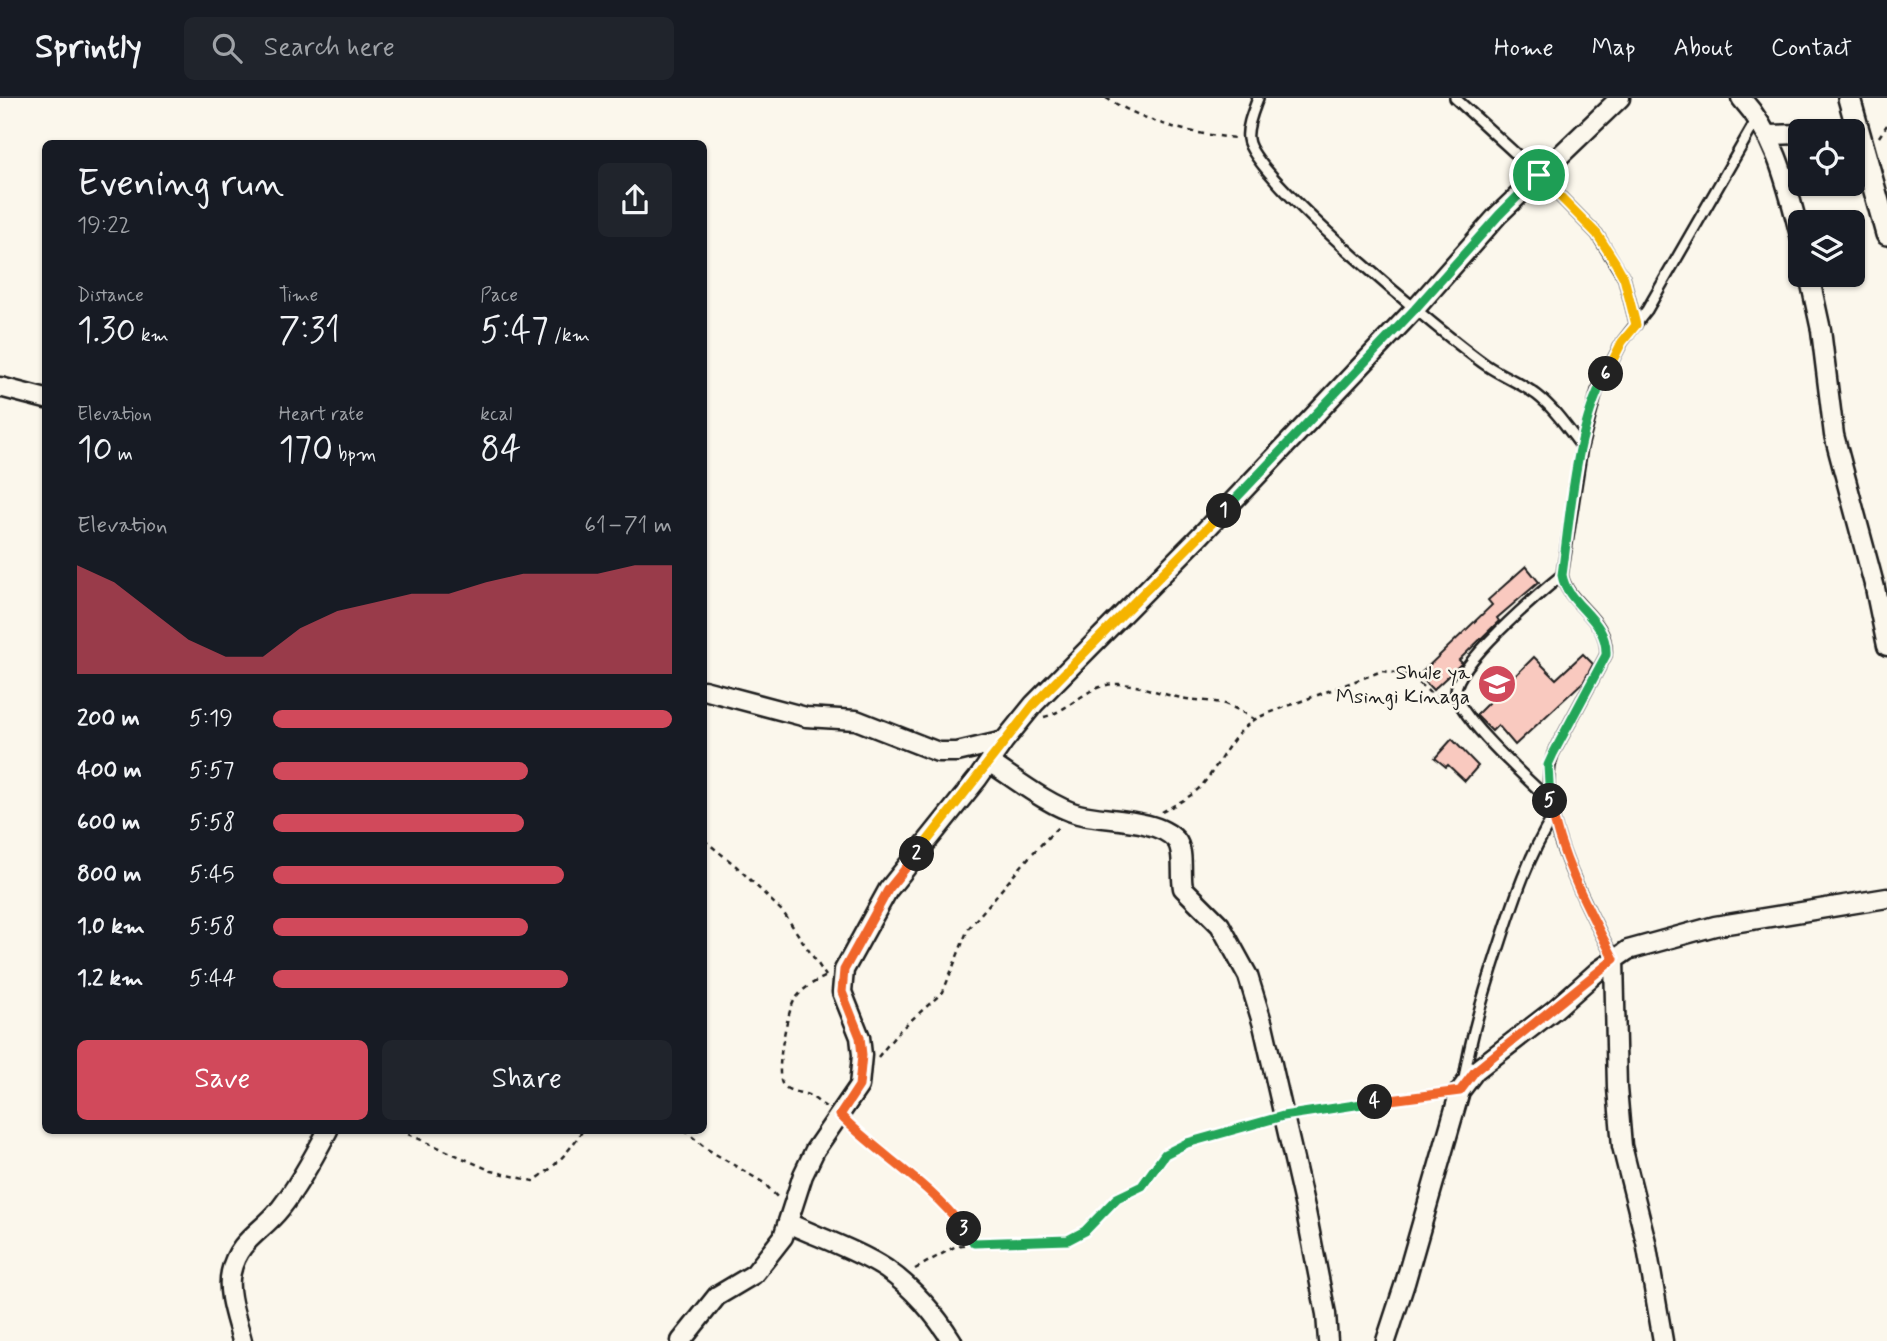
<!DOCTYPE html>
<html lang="en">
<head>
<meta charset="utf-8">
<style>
  body { margin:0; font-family:Mynerve,sans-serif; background:#20242c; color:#f1f3f6; height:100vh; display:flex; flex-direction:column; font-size:26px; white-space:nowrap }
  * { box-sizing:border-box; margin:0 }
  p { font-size:23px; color:#9ea1a6 }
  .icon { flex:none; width:38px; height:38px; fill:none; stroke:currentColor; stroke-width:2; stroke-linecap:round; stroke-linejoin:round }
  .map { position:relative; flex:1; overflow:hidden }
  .panel { position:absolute; left:42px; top:42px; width:665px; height:994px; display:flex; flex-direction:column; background:#171b24; border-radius:10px; box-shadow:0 2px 5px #0004 }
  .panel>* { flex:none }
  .controls { position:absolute; left:1788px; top:21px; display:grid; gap:14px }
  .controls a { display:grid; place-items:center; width:77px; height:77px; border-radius:10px; background:#171b24; box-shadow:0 2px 5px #0004; font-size:35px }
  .pin { position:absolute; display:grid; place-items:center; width:60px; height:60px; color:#fff; margin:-30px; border:4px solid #fff; border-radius:50%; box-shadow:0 2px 7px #0007 }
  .km { position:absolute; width:35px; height:35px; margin:-18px; border-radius:50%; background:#222; color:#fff; font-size:19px; line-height:35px; text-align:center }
  .round { display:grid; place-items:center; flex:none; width:74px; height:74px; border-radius:10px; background:#20242c }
  .summary { display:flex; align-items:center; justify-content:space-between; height:119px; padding:0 35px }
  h1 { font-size:38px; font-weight:600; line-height:52px }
  .metrics { display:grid; grid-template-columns:repeat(3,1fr); gap:10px; height:119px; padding:7px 35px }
  .metrics div { display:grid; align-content:center }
  .metrics b { font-size:35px; font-weight:600 }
  .metrics small { font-size:19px; font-weight:400 }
  .metrics p { font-size:19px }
  .chart { height:196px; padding:14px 35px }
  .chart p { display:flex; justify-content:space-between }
  .chart svg { width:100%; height:126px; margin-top:7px; fill:#d1495b; opacity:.7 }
  .primary-button { display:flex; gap:14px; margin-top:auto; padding:14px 35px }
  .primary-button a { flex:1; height:80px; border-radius:10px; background:#d1495b; color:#fff; font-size:28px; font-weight:600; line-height:80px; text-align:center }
  .primary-button a+a { background:#20242c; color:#f1f3f6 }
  ul { padding:0 35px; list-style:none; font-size:23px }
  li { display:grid; grid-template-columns:112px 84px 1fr; align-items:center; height:52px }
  li i { height:18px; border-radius:9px; background:#d1495b }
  header { display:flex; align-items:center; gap:42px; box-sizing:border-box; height:98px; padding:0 35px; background:#171b24; border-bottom:2px solid #363941 }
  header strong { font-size:33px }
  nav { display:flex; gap:38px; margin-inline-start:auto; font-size:24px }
  .search { width:490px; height:63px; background:#20242c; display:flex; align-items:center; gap:18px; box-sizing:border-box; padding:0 24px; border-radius:10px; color:#9ea1a6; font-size:26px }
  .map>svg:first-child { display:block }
  .building { fill:#f9c9bf; stroke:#1c1c1c; stroke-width:2 }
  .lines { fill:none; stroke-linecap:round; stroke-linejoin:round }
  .service-casing { stroke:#1c1c1c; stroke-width:14 }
  .minor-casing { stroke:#1c1c1c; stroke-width:23 }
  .tertiary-casing { stroke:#1c1c1c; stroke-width:26 }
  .path { stroke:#1c1c1c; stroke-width:2.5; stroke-dasharray:5 5; stroke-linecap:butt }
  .service { stroke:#fbf7ec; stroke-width:9 }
  .minor { stroke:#fbf7ec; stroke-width:18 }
  .tertiary { stroke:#fbf7ec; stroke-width:21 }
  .split-1-casing { stroke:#fff; stroke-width:14 }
  .split-2-casing { stroke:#fff; stroke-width:14 }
  .split-3-casing { stroke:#fff; stroke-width:14 }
  .split-4-casing { stroke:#fff; stroke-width:14 }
  .split-5-casing { stroke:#fff; stroke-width:14 }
  .split-6-casing { stroke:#fff; stroke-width:14 }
  .split-7-casing { stroke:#fff; stroke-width:14 }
  .split-1 { stroke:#22a559; stroke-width:9 }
  .split-2 { stroke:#f5b400; stroke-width:9 }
  .split-3 { stroke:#f0652b; stroke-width:9 }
  .split-4 { stroke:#22a559; stroke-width:9 }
  .split-5 { stroke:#f0652b; stroke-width:9 }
  .split-6 { stroke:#22a559; stroke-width:9 }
  .split-7 { stroke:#f5b400; stroke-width:9 }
  .labels { text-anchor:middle; stroke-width:5; stroke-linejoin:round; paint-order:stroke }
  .poi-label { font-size:21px; fill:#1c1c1c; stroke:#fbf7ec; text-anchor:end }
</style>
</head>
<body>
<header>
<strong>Sprintly</strong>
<div class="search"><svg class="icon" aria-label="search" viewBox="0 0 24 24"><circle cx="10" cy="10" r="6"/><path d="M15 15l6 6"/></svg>Search here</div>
<nav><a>Home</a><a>Map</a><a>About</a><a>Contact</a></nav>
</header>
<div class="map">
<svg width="1887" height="1243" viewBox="0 0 1887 1243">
  <rect width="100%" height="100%" fill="#fbf7ec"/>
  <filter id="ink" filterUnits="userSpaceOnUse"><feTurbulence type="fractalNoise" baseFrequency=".0143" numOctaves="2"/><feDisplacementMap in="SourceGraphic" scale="14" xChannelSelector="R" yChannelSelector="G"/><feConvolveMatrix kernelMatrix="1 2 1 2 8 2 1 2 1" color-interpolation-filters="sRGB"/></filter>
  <g filter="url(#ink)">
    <path class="building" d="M1526,468L1539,484L1497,520L1499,523L1459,562L1462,565L1433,592L1419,577L1492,507L1488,502Z
      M1583,556L1593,566L1584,583L1515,647L1498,627L1492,633L1476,617L1534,559L1556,581Z
      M1452,641L1478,668L1465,683L1448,667L1446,669L1435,660Z"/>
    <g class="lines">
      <defs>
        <path id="service" d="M1258,0C1254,11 1246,29 1248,41C1251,78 1447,240 1486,267C1502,278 1521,285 1537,297C1555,311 1568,331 1582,349
          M1455,0L1539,77L1597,136L1624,180L1636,227
          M1550,703C1531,684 1458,619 1456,595C1453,568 1540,495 1562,477
          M1614,861C1588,811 1533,712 1553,656L1606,557C1609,520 1568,508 1562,477L1582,349L1597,293L1622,244L1647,212L1757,21
          M1464,981C1471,937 1484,895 1498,852C1513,806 1527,760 1553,719"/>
        <path id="minor" d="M1741,0C1778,41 1787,89 1801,141
          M1768,37L1801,36
          M1809,177L1821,232L1834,337L1875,490L1887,548
          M0,289L46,301
          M704,592L806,619L856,622L938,654H957L1004,643
          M989,664C1014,680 1049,708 1078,716C1105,723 1157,720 1176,742C1185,753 1180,776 1183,790L1220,827L1248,878L1263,927L1306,1114L1326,1216L1328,1243
          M1614,861L1617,990L1622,1048L1646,1144L1663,1243
          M788,1125C818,1139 859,1153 886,1171C912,1189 936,1217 952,1243
          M242,1243C237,1222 226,1195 231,1174C238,1142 262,1134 280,1111C299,1087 314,1059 328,1032
          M681,1243L717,1198L754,1176L783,1139L803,1077L815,1052L859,988L862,957L860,939L842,894L844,872L888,792L978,680L1004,643L1034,606L1199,439L1415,211L1498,117L1620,0
          M1386,1243L1405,1185L1460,993L1475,973L1554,912L1598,873L1628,852L1715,828L1887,800"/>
        <path id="tertiary" d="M1849,0L1887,136"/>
      </defs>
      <use href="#service" class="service-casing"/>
      <use href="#minor" class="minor-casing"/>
      <use href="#tertiary" class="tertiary-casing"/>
      <path class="path" d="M1106,0C1148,25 1189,36 1237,40
        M1879,39L1887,27
        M1044,619C1068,613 1083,592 1107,587C1132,582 1157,596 1182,600C1196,603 1211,602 1225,606C1235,610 1244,615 1254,621
        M1162,714C1176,706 1192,699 1203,686C1223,662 1234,629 1264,617L1382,573L1409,577L1429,594L1444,599
        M704,742L736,768L783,814L826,878
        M878,959L900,932L943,894L968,831L1030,758L1059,728
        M826,1009C820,1005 814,1000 808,997C800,994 789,994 783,987C774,976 787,915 794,903C802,890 814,884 827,878
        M1300,1016L1443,995
        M850,1028L929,1091L974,1145
        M399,1032L492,1073L533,1083C555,1070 569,1053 583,1032
        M684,1032L707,1051L764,1085L779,1101
        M915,1171L956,1148L974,1145L1068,1142L1085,1134L1117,1100L1142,1088L1157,1065L1174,1051L1187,1045L1270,1022"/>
      <use href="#service" class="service"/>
      <use href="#minor" class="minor"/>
      <use href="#tertiary" class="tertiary"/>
    </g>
  </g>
  <g class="lines" filter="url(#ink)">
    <defs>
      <path id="split-1" d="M1224,413L1415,211L1499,117L1539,77"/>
      <path id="split-2" d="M917,756L1034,606L1224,413"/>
      <path id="split-3" d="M917,756L888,792L844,872L842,894L860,939L862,957L859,988L840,1017C880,1058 929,1084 964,1131"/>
      <path id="split-4" d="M964,1131L974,1145L1068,1142L1085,1133L1117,1100L1142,1088L1165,1056L1187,1045L1283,1018L1375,1004"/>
      <path id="split-5" d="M1375,1004L1460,993L1475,973L1614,861C1588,811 1560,759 1550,703"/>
      <path id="split-6" d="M1550,703L1548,667L1553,656L1606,557C1608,520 1567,508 1562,477C1571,413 1575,333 1606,276"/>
      <path id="split-7" d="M1539,77L1597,136L1615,164L1624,180L1636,227L1622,244L1606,276"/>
    </defs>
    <use href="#split-1" class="split-1-casing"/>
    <use href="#split-2" class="split-2-casing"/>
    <use href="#split-3" class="split-3-casing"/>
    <use href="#split-4" class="split-4-casing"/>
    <use href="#split-5" class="split-5-casing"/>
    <use href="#split-6" class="split-6-casing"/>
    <use href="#split-7" class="split-7-casing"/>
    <use href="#split-1" class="split-1"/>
    <use href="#split-2" class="split-2"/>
    <use href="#split-3" class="split-3"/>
    <use href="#split-4" class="split-4"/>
    <use href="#split-5" class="split-5"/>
    <use href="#split-6" class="split-6"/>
    <use href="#split-7" class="split-7"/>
  </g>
  <defs>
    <symbol id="school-disc" viewBox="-11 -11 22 22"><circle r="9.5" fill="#d1495b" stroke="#fbf7ec"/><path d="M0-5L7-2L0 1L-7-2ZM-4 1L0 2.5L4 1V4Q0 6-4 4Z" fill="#fff"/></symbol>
  </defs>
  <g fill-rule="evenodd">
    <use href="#school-disc" x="1475" y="564" width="44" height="44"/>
  </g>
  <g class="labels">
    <g class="poi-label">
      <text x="1470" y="581">Shule ya<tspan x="1470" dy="24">Msingi Kinaga</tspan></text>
    </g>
  </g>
</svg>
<div class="controls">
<a><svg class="icon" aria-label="locate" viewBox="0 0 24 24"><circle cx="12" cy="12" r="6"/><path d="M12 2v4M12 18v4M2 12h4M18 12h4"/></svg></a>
<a><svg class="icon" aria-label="layers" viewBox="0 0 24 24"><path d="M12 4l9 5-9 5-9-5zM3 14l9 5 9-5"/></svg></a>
</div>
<div class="pin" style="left:1539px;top:77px;background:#1e9e55"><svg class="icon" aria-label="arrive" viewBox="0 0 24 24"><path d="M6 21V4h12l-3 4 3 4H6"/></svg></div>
<b class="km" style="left:1224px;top:413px">1</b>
<b class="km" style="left:917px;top:756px">2</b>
<b class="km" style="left:964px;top:1131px">3</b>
<b class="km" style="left:1375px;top:1004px">4</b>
<b class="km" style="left:1550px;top:703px">5</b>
<b class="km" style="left:1606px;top:276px">6</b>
<section class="panel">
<div class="summary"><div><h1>Evening run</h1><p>19:22</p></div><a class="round"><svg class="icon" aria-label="share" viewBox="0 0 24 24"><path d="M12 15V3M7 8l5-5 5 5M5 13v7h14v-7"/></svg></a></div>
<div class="metrics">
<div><p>Distance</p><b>1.30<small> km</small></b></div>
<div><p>Time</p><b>7:31</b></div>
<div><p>Pace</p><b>5:47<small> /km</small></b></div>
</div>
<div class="metrics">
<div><p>Elevation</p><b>10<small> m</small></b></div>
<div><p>Heart rate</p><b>170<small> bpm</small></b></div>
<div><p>kcal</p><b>84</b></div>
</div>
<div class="chart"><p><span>Elevation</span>61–71 m</p>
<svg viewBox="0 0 160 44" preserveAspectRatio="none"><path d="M0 44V6L10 12L20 22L30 32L40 38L50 38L60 28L70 22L80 19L90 16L100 16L110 12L120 9L130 9L140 9L150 6L160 6V44z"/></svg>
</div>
<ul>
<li><b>200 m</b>5:19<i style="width:100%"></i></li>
<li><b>400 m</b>5:57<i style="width:64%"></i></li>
<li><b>600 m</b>5:58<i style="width:63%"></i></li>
<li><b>800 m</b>5:45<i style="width:73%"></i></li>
<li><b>1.0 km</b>5:58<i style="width:64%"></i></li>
<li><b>1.2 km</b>5:44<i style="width:74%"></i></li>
</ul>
<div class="primary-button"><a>Save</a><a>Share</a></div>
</section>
</div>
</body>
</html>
